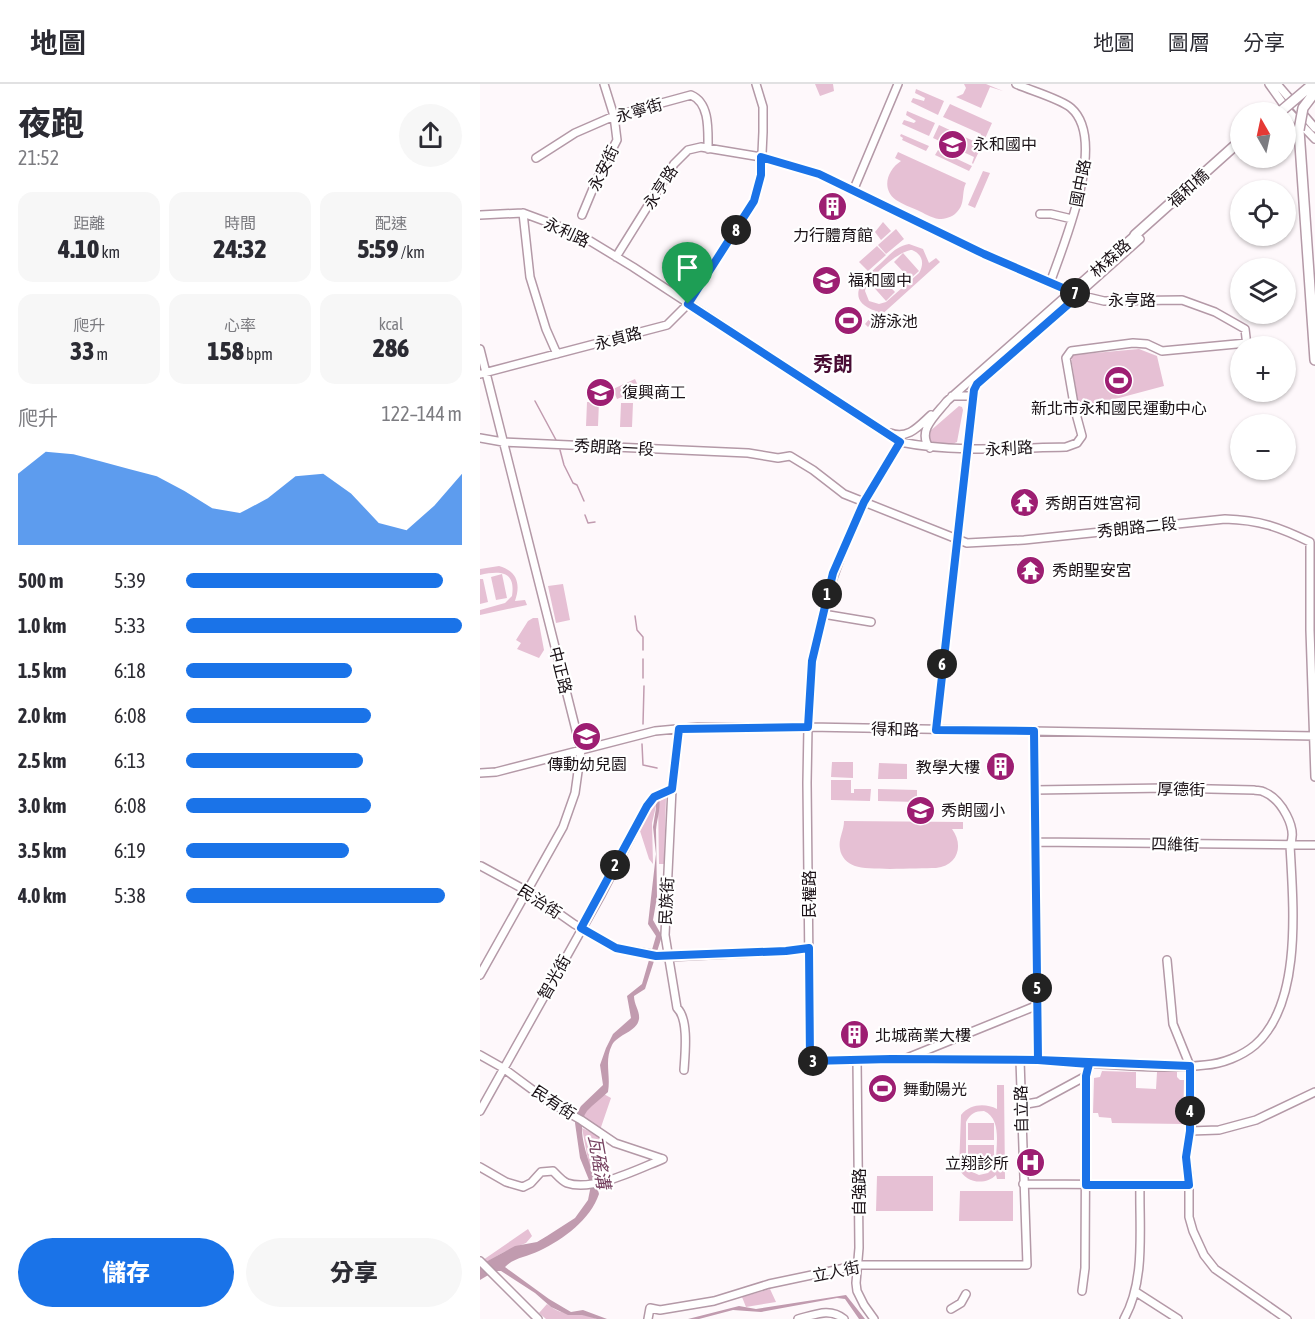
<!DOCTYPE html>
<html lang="zh-TW">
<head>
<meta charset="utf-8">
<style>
  body { margin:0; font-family:"Asap Condensed","Noto Sans TC",sans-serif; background:#f7f7f7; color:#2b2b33; height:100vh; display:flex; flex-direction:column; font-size:22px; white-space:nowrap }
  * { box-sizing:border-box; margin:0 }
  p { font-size:20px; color:#7c7c81 }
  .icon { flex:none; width:33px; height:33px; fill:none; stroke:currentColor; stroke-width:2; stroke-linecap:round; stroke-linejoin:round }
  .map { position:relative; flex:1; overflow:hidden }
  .panel { display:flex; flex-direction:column; background:#fff; width:480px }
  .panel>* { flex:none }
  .needle { width:39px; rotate:351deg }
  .fabs { position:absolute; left:750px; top:18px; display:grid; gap:12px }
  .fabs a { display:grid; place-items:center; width:66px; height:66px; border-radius:50%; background:#fff; box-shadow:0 2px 4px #0004; font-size:30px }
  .pin { position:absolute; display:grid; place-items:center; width:51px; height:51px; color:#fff; margin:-62px -26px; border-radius:50% 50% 50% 0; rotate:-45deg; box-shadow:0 0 6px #0007 }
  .pin .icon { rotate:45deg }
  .km { position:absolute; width:30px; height:30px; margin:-15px; border-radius:50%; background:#222; color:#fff; font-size:16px; line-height:30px; text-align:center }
  .round { display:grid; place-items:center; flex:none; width:63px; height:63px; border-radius:32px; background:#f7f7f7 }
  .summary { display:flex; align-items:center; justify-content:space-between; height:102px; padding:0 18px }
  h1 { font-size:33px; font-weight:800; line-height:45px }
  .metrics { display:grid; grid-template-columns:repeat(3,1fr); gap:9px; height:102px; padding:6px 18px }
  .metrics div { display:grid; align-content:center; border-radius:15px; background:#f7f7f7; text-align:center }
  .metrics b { font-size:26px; font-weight:800 }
  .metrics small { font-size:16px; font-weight:400 }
  .metrics p { font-size:16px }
  .chart { height:168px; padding:12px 18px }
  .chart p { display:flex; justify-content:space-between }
  .chart svg { width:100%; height:108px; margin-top:6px; fill:#1a73e8; opacity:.7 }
  .primary-button { display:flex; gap:12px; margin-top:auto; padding:12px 18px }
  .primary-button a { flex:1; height:69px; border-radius:36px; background:#1a73e8; color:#fff; font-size:24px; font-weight:800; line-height:69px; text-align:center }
  .primary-button a+a { background:#f7f7f7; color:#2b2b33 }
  ul { padding:0 18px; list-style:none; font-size:20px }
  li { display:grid; grid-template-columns:96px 72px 1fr; align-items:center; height:45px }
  li i { height:15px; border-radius:8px; background:#1a73e8 }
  header { display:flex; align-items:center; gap:36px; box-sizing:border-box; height:84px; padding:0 30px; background:#fff; border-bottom:2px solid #e1e1e2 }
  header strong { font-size:28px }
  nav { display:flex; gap:33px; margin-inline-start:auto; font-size:21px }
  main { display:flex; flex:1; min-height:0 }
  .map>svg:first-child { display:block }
  .green { fill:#e6c0d4; fill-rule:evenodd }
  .water { fill:#c19baf }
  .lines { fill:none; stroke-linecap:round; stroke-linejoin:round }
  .stream { stroke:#c19baf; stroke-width:1.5 }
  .minor-casing { stroke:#b499a7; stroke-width:10 }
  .major-casing { stroke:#b499a7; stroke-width:12 }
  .minor { stroke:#fff; stroke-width:7 }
  .major { stroke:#fff; stroke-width:9 }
  .major-bridge-casing { stroke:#b499a7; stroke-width:12; stroke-linecap:butt }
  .major-bridge { stroke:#fff; stroke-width:9 }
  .route-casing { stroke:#fff; stroke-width:12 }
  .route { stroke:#1a73e8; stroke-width:8 }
  .labels { text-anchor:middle; stroke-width:4.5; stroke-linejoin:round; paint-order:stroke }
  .street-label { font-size:16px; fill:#1a1116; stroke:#fff }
  .poi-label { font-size:16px; fill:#1a1116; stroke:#fff; text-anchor:start }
  .water-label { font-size:18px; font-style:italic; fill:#774361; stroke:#fff }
  .quarter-label { font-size:20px; font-weight:bold; fill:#490d34; stroke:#fff }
</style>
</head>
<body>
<header>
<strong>地圖</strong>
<nav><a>地圖</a><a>圖層</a><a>分享</a></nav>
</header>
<main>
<section class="panel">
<div class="summary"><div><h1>夜跑</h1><p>21:52</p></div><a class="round"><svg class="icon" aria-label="share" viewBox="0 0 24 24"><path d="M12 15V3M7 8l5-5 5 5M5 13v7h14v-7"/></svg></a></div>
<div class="metrics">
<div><p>距離</p><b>4.10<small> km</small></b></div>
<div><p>時間</p><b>24:32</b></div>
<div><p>配速</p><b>5:59<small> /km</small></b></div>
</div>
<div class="metrics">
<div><p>爬升</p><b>33<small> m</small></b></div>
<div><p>心率</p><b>158<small> bpm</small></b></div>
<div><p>kcal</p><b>286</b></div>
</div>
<div class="chart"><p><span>爬升</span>122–144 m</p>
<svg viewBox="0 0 160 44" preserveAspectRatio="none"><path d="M0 44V15L10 6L20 7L30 10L40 13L50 16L60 22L70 29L80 31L90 25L100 16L110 15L120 23L130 35L140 38L150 28L160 15V44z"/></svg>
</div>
<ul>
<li><b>500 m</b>5:39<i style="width:93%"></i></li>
<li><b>1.0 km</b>5:33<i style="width:100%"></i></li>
<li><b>1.5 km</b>6:18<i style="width:60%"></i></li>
<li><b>2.0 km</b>6:08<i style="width:67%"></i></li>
<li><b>2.5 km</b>6:13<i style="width:64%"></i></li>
<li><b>3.0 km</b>6:08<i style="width:67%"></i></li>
<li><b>3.5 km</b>6:19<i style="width:59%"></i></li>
<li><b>4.0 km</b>5:38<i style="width:94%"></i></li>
</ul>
<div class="primary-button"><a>儲存</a><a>分享</a></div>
</section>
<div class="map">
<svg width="835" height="1235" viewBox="0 0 835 1235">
  <rect width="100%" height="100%" fill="#fef8fb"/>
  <path class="green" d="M335,0H353L354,7L340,12Z
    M484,0H506L523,7L510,3L501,24L476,13L483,10L486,4Z
    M436,5L464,17L458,31L431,18L433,14L444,17L445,14L435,9Z
    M470,20L512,39L503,59L499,57L501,50L463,33Z
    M427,27L455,39L449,52L422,40L424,36L434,39L436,37L426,31Z
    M459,41L502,61L493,80L492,79L494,73L453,54Z
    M421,50L449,62L446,67L422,56L423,54L420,52Z
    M458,66L492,82L489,87L455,71Z
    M418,68L486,99C481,109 486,120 476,129C472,133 465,135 459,135C451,134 444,129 437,126C430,123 422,120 416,116C401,105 407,86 421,77L415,74Z
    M503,87L510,89L495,124L488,121Z
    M403,138L411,147L401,156L395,148Z
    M416,145L424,155L406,170L398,161Z
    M429,160L443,165L449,179L456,174L460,178L388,243L385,240L396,227C361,215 386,192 402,178C410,170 417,162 429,160ZM432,166C442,170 445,179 439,189L406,218L399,220L389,217L385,207C387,195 419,166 432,166Z
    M397,162L406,171L388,187L379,178Z
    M423,169L439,187L430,195L414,178Z
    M399,191L415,208L406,217L390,199Z
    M659,265L677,272L684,302L609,322H604L598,318L591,273L592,271Z
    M155,295L160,306L137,315L133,305Z
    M107,318H119L118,342H106Z
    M141,319H153L152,343H140Z
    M479,322L482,323L483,326L477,358C467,363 447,363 449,348Z
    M19,482C37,487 41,500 35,517L45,516L47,521L0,531V526L25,519L32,512C36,486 19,487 0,491V485Z
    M22,490L27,514L16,516L11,493Z
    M0,495H3L8,518L0,520Z
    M83,500L90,536L76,539L68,502Z
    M53,534H58L64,566L59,574L37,565L41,559L36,556L48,537Z
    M352,678H373V694L351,693Z
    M399,679L427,680V695H398Z
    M351,696H371V709H374V705H391L390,717L351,716Z
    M398,705L437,706V718L398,717Z
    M186,713L184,780H179L178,718Z
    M177,718L172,739L173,780L169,775L160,747L171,725Z
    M364,737L483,738V745H472C484,761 478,782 456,784C438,784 390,787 375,782C367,779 361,773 360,765C358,755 364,747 364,737Z
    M622,987L656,988V1004L676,1005L677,988H697V993L700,996H704L703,1040L632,1039L631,1034L619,1033L618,1029H613L614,994L620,993Z
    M517,1001H524L525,1095H517L516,1091C505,1102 485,1099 479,1084L481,1031C490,1020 505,1019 517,1025ZM504,1027C522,1035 516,1061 516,1077L515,1082L508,1089L499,1091L488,1086L486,1079V1038C490,1030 495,1027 504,1027Z
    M122,1009L131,1014L119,1049L100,1036L111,1019Z
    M488,1039H514V1056H488Z
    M102,1044L119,1052L121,1095L116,1096L109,1081Z
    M488,1061H514V1079H488Z
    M397,1092H453V1127H396Z
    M480,1107H533V1137H479Z
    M48,1145L52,1152L46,1159L24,1168L6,1178L3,1176Z
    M290,1205L296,1218L266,1223L262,1213Z
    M67,1220C85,1235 98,1226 117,1235H66L59,1229Z"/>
  <path class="water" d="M179,713C181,725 177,734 176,746L177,813L173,836L182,852L165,905L154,912C154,921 160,927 159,935C157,948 138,950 132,961C124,977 131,991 128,1008C122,1014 113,1020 107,1027C92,1047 115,1088 119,1110C110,1136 84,1155 59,1167C47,1173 35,1173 25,1183L69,1215L91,1228L103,1226L127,1235H117L102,1231H88L71,1223L55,1209L21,1187H15L0,1196V1181L35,1162L57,1158L67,1152L95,1134L108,1116L111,1101L100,1074L95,1039L97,1029L101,1022L123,1001L120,981L126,964L133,950L151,934L147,912L162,900L176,852L168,840L176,770L173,743L176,724V714Z
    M366,1211L385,1235H379L365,1215L357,1214L281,1228L253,1226L219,1235H208L259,1222L276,1225Z"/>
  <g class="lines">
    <path class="stream" d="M55,317L76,356
      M80,366L84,381L93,399L97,401L104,417
      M105,431L108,439L115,438
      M155,532L157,546L163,553V566
      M163,575V594
      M163,640L164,602
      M162,660L163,681L177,684"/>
    <defs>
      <path id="minor" d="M536,0C549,6 581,15 591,24C628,56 584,159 570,199
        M789,0L809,28L835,55
        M797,0L835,44
        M56,74L95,49L134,32L211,11C230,19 228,46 228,65
        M373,107L418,0
        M43,129L50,193L66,245L77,270
        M560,130H571L592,135
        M0,131L43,129L97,149L153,183L420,358C476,369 530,364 586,363L597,359L602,352L595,326L586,274L591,267L653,259L667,260L682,267L767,259
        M102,131L117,95L137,56L134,32L124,0
        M136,173L194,80L208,66L221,63L281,73L339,90L504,170L599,211L624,217L702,216L735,228L765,245L767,262
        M0,265L101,666L95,709L83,743L0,891
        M0,290L187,241L208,220L274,117L281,91L283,48V23L276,0
        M495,304L497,300L660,155
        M772,308V311
        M472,312H493
        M410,349C428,356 439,342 451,331
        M0,354L23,358L268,369L298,374L310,372L333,386L364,410L487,459L544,456L745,435C780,436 799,443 830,458V546L835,693
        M420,358L384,418L365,461L349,505L332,577L328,643L327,699L330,977C406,975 482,975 557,976C613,978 670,987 725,981C742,980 762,972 775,961C823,919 813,819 810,761C818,744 801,715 784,708C781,706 777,707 774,706L687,704L554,706
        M450,364C436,347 456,331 467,317L655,151
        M343,530L391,538
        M199,645L192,705L185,851L197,924C209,935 205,970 204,986
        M456,646L496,292
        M554,647L558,976
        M0,689L16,688L175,647L218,643H328L835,652
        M555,758L835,761
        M1,782L47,807L94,840L136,864L188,873L306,867L329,864
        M687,876L693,940L710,982V1047L706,1073L709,1093V1133L713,1147L724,1171L735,1185L807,1235
        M0,971L23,984L69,1018L101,1036L135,1059L183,1075
        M427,974L558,921
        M377,976L379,1164L376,1199L377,1207L384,1221L394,1235
        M541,1021L558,1018L606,992
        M0,1027L121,811L167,722L174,713L192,705
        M710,1047L739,1046L776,1036L835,1008
        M0,1083L26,1098L43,1103L51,1099L61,1088L73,1087C77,1091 82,1097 87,1099C113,1108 158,1085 183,1075
        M543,1100L709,1101
        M0,1177L58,1235
        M602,1207L605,1184L606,992L609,980
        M656,1208L698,1235
        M471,1225L481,1219L486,1210
        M168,1235L170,1224L180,1226L234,1217L289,1200L379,1181H547L540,976
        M318,1235C334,1231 350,1223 364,1235
        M644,1235C666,1196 659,1144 660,1101"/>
      <path id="major" d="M819,46L835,276
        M655,151L760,57"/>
    </defs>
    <use href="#minor" class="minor-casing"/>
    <use href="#major" class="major-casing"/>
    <use href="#minor" class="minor"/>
    <use href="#major" class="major"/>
    <defs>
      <path id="major-bridge" d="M800,28L833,0
        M819,46L823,24L835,8"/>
    </defs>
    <use href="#major-bridge" class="major-bridge-casing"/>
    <use href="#major-bridge" class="major-bridge"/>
  </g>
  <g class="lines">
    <defs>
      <path id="route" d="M208,220L420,358L384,418L353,489L332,577L328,643L199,645L192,705L174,713L167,722L101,844L136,864L176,872L306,867L329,864L330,977L411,975L558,976L710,982V1047L706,1073L709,1101H606V992L609,980L558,976L554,647L456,646L494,306L497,300L599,211L504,170L339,90L281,73V91L274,117L208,220"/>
    </defs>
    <use href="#route" class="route-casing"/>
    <use href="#route" class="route"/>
  </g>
  <defs>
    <symbol id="school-disc" viewBox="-11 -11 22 22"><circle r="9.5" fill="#9d1e72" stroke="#fff"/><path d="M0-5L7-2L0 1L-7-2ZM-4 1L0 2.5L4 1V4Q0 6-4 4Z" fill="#fff"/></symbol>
    <symbol id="building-disc" viewBox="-11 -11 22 22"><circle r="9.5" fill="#9d1e72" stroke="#fff"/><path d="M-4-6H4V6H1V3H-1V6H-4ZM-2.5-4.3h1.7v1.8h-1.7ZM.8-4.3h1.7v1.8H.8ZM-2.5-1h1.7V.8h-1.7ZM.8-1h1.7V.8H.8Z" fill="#fff"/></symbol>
    <symbol id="stadium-disc" viewBox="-11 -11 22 22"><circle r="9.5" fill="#9d1e72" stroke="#fff"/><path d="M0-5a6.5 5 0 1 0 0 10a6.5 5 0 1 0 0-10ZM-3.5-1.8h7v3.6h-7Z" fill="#fff"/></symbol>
    <symbol id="temple-disc" viewBox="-11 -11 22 22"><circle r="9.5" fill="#9d1e72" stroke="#fff"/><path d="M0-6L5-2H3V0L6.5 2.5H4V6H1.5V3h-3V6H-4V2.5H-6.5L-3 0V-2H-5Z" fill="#fff"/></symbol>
    <symbol id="hospital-disc" viewBox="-11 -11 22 22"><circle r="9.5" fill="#9d1e72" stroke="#fff"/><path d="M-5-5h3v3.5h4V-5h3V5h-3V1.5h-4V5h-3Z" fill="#fff"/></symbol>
  </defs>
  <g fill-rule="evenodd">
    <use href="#school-disc" x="456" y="44" width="33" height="33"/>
    <use href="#building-disc" x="336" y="106" width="33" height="33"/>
    <use href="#school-disc" x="330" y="180" width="33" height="33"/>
    <use href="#stadium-disc" x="352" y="220" width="33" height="33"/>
    <use href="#stadium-disc" x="622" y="280" width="33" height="33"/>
    <use href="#school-disc" x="104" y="292" width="33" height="33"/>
    <use href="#temple-disc" x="528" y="402" width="33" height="33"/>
    <use href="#temple-disc" x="534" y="470" width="33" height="33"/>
    <use href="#school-disc" x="90" y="636" width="33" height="33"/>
    <use href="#building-disc" x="504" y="666" width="33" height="33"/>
    <use href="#school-disc" x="424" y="710" width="33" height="33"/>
    <use href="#building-disc" x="358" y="934" width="33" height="33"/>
    <use href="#stadium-disc" x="386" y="988" width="33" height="33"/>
    <use href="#hospital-disc" x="534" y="1062" width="33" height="33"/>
  </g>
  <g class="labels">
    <g class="street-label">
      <text transform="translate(159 26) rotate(-16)" y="6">永寧街</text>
      <text transform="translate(123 84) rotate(-64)" y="6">永安街</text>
      <text transform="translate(600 99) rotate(-79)" y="6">國中路</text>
      <text transform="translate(180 103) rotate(-57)" y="6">永亨路</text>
      <text transform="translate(708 104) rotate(-42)" y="6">福和橋</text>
      <text transform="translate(87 148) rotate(25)" y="6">永利路</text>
      <text transform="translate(630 174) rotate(-42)" y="6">林森路</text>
      <text x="652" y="222">永亨路</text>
      <text transform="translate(138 254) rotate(-15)" y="6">永貞路</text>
      <text transform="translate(134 363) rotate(3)" y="6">秀朗路一段</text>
      <text transform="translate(529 364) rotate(-3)" y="6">永利路</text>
      <text transform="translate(657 443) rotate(-6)" y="6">秀朗路二段</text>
      <text transform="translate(81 586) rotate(76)" y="6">中正路</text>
      <text transform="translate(415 645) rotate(1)" y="6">得和路</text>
      <text transform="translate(701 705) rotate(1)" y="6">厚德街</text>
      <text transform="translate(695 760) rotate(1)" y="6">四維街</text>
      <text transform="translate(329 810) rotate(-90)" y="6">民權路</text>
      <text transform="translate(60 817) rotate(33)" y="6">民治街</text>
      <text transform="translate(186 817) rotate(-87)" y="6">民族街</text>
      <text transform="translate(74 893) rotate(-61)" y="6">智光街</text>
      <text transform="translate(74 1018) rotate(33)" y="6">民有街</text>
      <text transform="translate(541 1025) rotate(-91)" y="6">自立路</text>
      <text transform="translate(379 1108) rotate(-90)" y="6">自強路</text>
      <text transform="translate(356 1187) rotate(-11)" y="6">立人街</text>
    </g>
    <g class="poi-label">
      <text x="493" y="66">永和國中</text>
      <text x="353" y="157" text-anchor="middle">力行體育館</text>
      <text x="368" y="202">福和國中</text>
      <text x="390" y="243">游泳池</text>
      <text x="142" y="314">復興商工</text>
      <text x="639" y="330" text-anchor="middle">新北市永和國民運動中心</text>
      <text x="565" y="425">秀朗百姓宮祠</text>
      <text x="572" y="492">秀朗聖安宮</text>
      <text x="107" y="686" text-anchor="middle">傳動幼兒園</text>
      <text x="500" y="689" text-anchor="end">教學大樓</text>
      <text x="461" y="732">秀朗國小</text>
      <text x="395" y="957">北城商業大樓</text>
      <text x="423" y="1011">舞動陽光</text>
      <text x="529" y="1085" text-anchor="end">立翔診所</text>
    </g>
    <g class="water-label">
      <text transform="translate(119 1078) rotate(80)" y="6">瓦磘溝</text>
    </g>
    <g class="quarter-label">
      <text x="353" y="287">秀朗</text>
    </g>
  </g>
</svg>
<div class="fabs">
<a><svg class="needle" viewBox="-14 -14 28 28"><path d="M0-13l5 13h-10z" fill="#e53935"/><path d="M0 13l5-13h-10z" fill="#7c7c81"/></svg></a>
<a><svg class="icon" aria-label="locate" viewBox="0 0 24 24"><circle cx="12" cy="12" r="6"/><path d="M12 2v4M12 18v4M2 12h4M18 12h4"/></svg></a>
<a><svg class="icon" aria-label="layers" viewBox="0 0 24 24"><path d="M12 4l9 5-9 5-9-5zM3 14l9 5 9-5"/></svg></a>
<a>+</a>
<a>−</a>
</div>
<div class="pin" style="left:208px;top:220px;background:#1e9e55"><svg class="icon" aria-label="arrive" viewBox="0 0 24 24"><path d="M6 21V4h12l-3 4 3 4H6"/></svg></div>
<b class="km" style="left:347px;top:510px">1</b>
<b class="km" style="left:135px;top:781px">2</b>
<b class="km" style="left:333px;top:977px">3</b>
<b class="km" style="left:710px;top:1027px">4</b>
<b class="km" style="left:557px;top:904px">5</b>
<b class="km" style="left:462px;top:580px">6</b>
<b class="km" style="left:595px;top:209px">7</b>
<b class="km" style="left:256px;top:146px">8</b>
</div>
</main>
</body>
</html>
